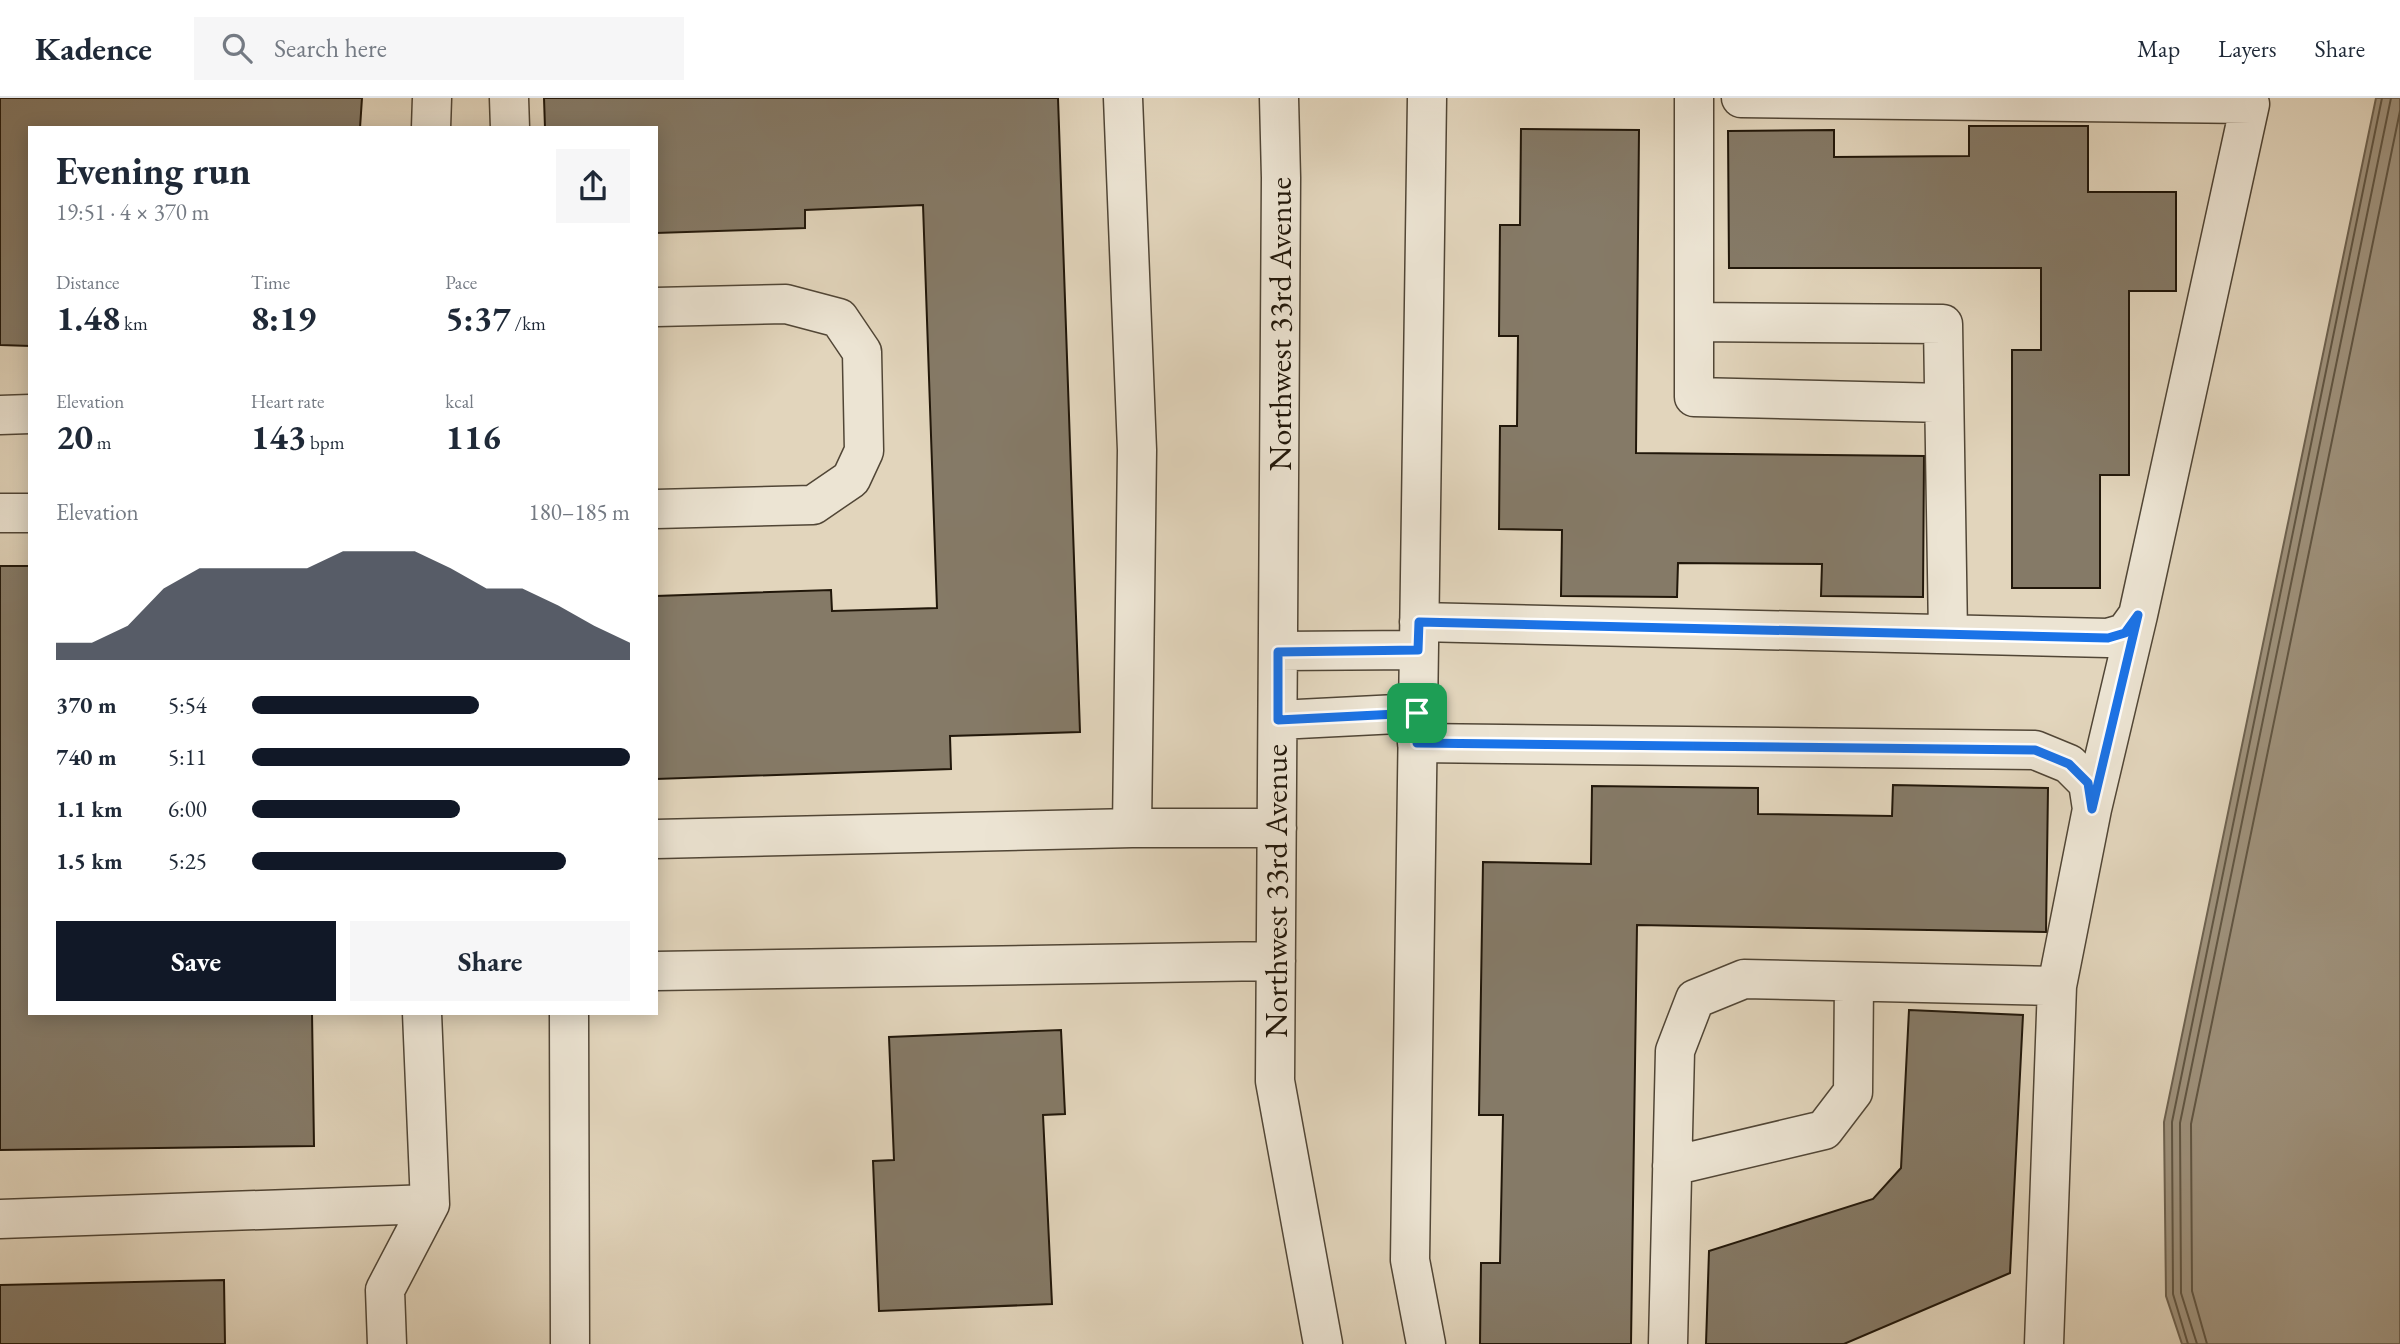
<!DOCTYPE html>
<html lang="en">
<head>
<meta charset="utf-8">
<style>
  body { margin:0; font-family:"EB Garamond",serif; background:#f6f6f7; color:#1f2937; height:100vh; display:flex; flex-direction:column; font-size:26px; white-space:nowrap }
  * { box-sizing:border-box; margin:0 }
  p { font-size:23px; color:#747a83 }
  .icon { flex:none; width:38px; height:38px; fill:none; stroke:currentColor; stroke-width:2; stroke-linecap:round; stroke-linejoin:round }
  .map { position:relative; flex:1; overflow:hidden }
  .side { position:absolute; left:28px; top:28px; width:630px; height:889px; display:flex; flex-direction:column; background:#fff; border-radius:0px; box-shadow:0 4px 18px #0003 }
  .side>* { flex:none }
  .pin { position:absolute; display:grid; place-items:center; width:60px; height:60px; color:#fff; margin:-30px; border-radius:14px; box-shadow:0 4px 10px #0006 }
  .round { display:grid; place-items:center; flex:none; width:74px; height:74px; border-radius:0px; background:#f6f6f7 }
  .head { display:flex; align-items:center; justify-content:space-between; height:119px; padding:0 28px }
  h1 { font-size:38px; font-weight:700; line-height:52px }
  .metrics { display:grid; grid-template-columns:repeat(3,1fr); gap:10px; height:119px; padding:7px 28px }
  .metrics div { display:grid; align-content:center }
  .metrics b { font-size:35px; font-weight:700 }
  .metrics small { font-size:19px; font-weight:400 }
  .metrics p { font-size:19px }
  .chart { height:196px; padding:14px 28px }
  .chart p { display:flex; justify-content:space-between }
  .chart svg { width:100%; height:126px; margin-top:7px; fill:#111827; opacity:.7 }
  .cta { display:flex; gap:14px; margin-top:auto; padding:14px 28px }
  .cta a { flex:1; height:80px; border-radius:0px; background:#111827; color:#fff; font-size:28px; font-weight:700; line-height:80px; text-align:center }
  .cta a+a { background:#f6f6f7; color:#1f2937 }
  ul { padding:0 28px; list-style:none; font-size:23px }
  li { display:grid; grid-template-columns:112px 84px 1fr; align-items:center; height:52px }
  li i { height:18px; border-radius:9px; background:#111827 }
  header { display:flex; align-items:center; gap:42px; box-sizing:border-box; height:98px; padding:0 35px; background:#fff; border-bottom:2px solid #e0e1e3 }
  header strong { font-size:33px }
  nav { display:flex; gap:38px; margin-inline-start:auto; font-size:24px }
  .search { width:490px; height:63px; background:#f6f6f7; display:flex; align-items:center; gap:18px; box-sizing:border-box; padding:0 24px; border-radius:0px; color:#747a83; font-size:26px }
  .map>svg:first-child { display:block }
  .water { fill:#a0947f; stroke:#6d6250; stroke-width:2 }
  .lines { fill:none; stroke-linecap:round; stroke-linejoin:round }
  .shore { stroke:#605644; stroke-width:2 }
  .building { fill:#857a67; stroke:#21170a; stroke-width:2 }
  .minor-casing { stroke:#514636; stroke-width:41 }
  .minor { stroke:#ece4d3; stroke-width:38 }
  .route-casing { stroke:#fff; stroke-width:14 }
  .route { stroke:#1a73e8; stroke-width:9 }
  .labels { text-anchor:middle; stroke-width:7; stroke-linejoin:round; paint-order:stroke }
  .street-label { font-size:32px; fill:#21170a; stroke:#ece4d3 }
</style>
</head>
<body>
<header>
<strong>Kadence</strong>
<div class="search"><svg class="icon" aria-label="search" viewBox="0 0 24 24"><circle cx="10" cy="10" r="6"/><path d="M15 15l6 6"/></svg>Search here</div>
<nav><a>Map</a><a>Layers</a><a>Share</a></nav>
</header>
<div class="map">
<svg width="2400" height="1246" viewBox="0 0 2400 1246">
  <rect width="100%" height="100%" fill="#e2d5bc"/>
  <filter id="stains"><feTurbulence type="fractalNoise" baseFrequency=".00286" numOctaves="4"/><feColorMatrix values="0 0 0 0 .2 0 0 0 0 .09 0 0 0 0 .02 0 0 0 .5 -.17"/></filter>
  <radialGradient id="worn" r=".72"><stop offset=".6" stop-color="#630" stop-opacity="0"/><stop offset="1" stop-color="#630" stop-opacity=".3"/></radialGradient>
  <path class="water" d="M2376,0H2400V1246H2182L2166,1198L2164,1024Z"/>
  <g class="lines">
    <path class="shore" d="M2188,1246L2173,1196L2172,1024L2382,0
      M2197,1246L2181,1195L2180,1025L2391,0
      M2207,1246L2192,1193L2191,1026L2400,13"/>
  </g>
  <path class="building" d="M0,0H362L360,30H30V248L0,247Z
    M544,0H1058L1080,634L950,638L951,671L656,681V498L831,492L832,513L937,510L923,107L805,112V130L656,135V30H545Z
    M1969,28H2088V94H2176V193H2129V377H2100V490H2012V252H2041V170H1729L1728,33L1834,32V59L1969,58Z
    M1521,31L1639,32L1636,355L1924,358L1923,499L1821,498L1822,466L1678,465L1677,499L1561,498L1562,432L1499,431L1500,328H1517L1518,238H1499L1500,127H1520Z
    M0,468H30V915H312L314,1048L0,1052Z
    M1893,687L2048,690L2046,834L1637,827L1631,1246H1480L1481,1165H1500L1503,1017H1479L1483,764L1591,766L1592,688L1758,690V716L1892,718Z
    M1909,912L2023,917L2010,1175L1844,1246H1706L1709,1153L1873,1101L1901,1070Z
    M1061,932L1065,1016L1043,1017L1052,1206L879,1213L873,1063L894,1062L889,939Z
    M224,1182L225,1246H0V1187Z"/>
  <g class="lines">
    <defs>
      <path id="minor" d="M509,0L510,30
        M1279,0L1281,80L1275,983L1323,1246
        M1694,0V224L1943,226L1948,536
        M431,30L432,0
        M656,209L786,206L839,220L862,254L864,353L851,381L813,407L656,411
        M1694,224V299L1944,305
        M0,317L30,316
        M0,415H30
        M1419,524L2108,540L2125,535L2138,517L2250,6L1741,0
        M1278,553L1418,552
        M1278,622L1417,615
        M1417,645L2035,652L2069,666L2088,685L2092,711L2057,888L2044,1246
        M2092,711L2138,517
        M1132,730H1277
        M656,741L1132,730L1137,352L1123,0
        M656,873L1276,863
        M569,915L570,1246
        M1672,1068L1824,1032L1853,994L1854,884
        M0,1121L430,1106L422,915
        M387,1246L385,1192L430,1106
        M1426,1246L1410,1162L1427,0
        M1668,1246L1675,953L1695,901L1744,881L2057,888"/>
    </defs>
    <use href="#minor" class="minor-casing"/>
    <use href="#minor" class="minor"/>
  </g>
  <g class="lines">
    <defs>
      <path id="route" d="M2138,517L2092,711L2088,685L2069,666L2035,652L1417,645V615L1278,622V554L1418,552L1419,524L2108,540L2125,535Z"/>
    </defs>
    <use href="#route" class="route-casing"/>
    <use href="#route" class="route"/>
  </g>
  <g class="labels">
    <g class="street-label">
      <text transform="translate(1280 226) rotate(-90)" y="11">Northwest 33rd Avenue</text>
      <text transform="translate(1276 793) rotate(-90)" y="11">Northwest 33rd Avenue</text>
    </g>
  </g>
  <rect width="100%" height="100%" filter="url(#stains)"/>
  <rect width="100%" height="100%" fill="url(#worn)"/>
</svg>
<div class="pin" style="left:1417px;top:615px;background:#1e9e55"><svg class="icon" aria-label="arrive" viewBox="0 0 24 24"><path d="M6 21V4h12l-3 4 3 4H6"/></svg></div>
<section class="side">
<div class="head"><div><h1>Evening run</h1><p>19:51 · 4 × 370 m</p></div><a class="round"><svg class="icon" aria-label="share" viewBox="0 0 24 24"><path d="M12 15V3M7 8l5-5 5 5M5 13v7h14v-7"/></svg></a></div>
<div class="metrics">
<div><p>Distance</p><b>1.48<small> km</small></b></div>
<div><p>Time</p><b>8:19</b></div>
<div><p>Pace</p><b>5:37<small> /km</small></b></div>
</div>
<div class="metrics">
<div><p>Elevation</p><b>20<small> m</small></b></div>
<div><p>Heart rate</p><b>143<small> bpm</small></b></div>
<div><p>kcal</p><b>116</b></div>
</div>
<div class="chart"><p><span>Elevation</span>180–185 m</p>
<svg viewBox="0 0 160 44" preserveAspectRatio="none"><path d="M0 44V38L10 38L20 32L30 19L40 12L50 12L60 12L70 12L80 6L90 6L100 6L110 12L120 19L130 19L140 25L150 32L160 38V44z"/></svg>
</div>
<ul>
<li><b>370 m</b>5:54<i style="width:60%"></i></li>
<li><b>740 m</b>5:11<i style="width:100%"></i></li>
<li><b>1.1 km</b>6:00<i style="width:55%"></i></li>
<li><b>1.5 km</b>5:25<i style="width:83%"></i></li>
</ul>
<div class="cta"><a>Save</a><a>Share</a></div>
</section>
</div>
</body>
</html>
